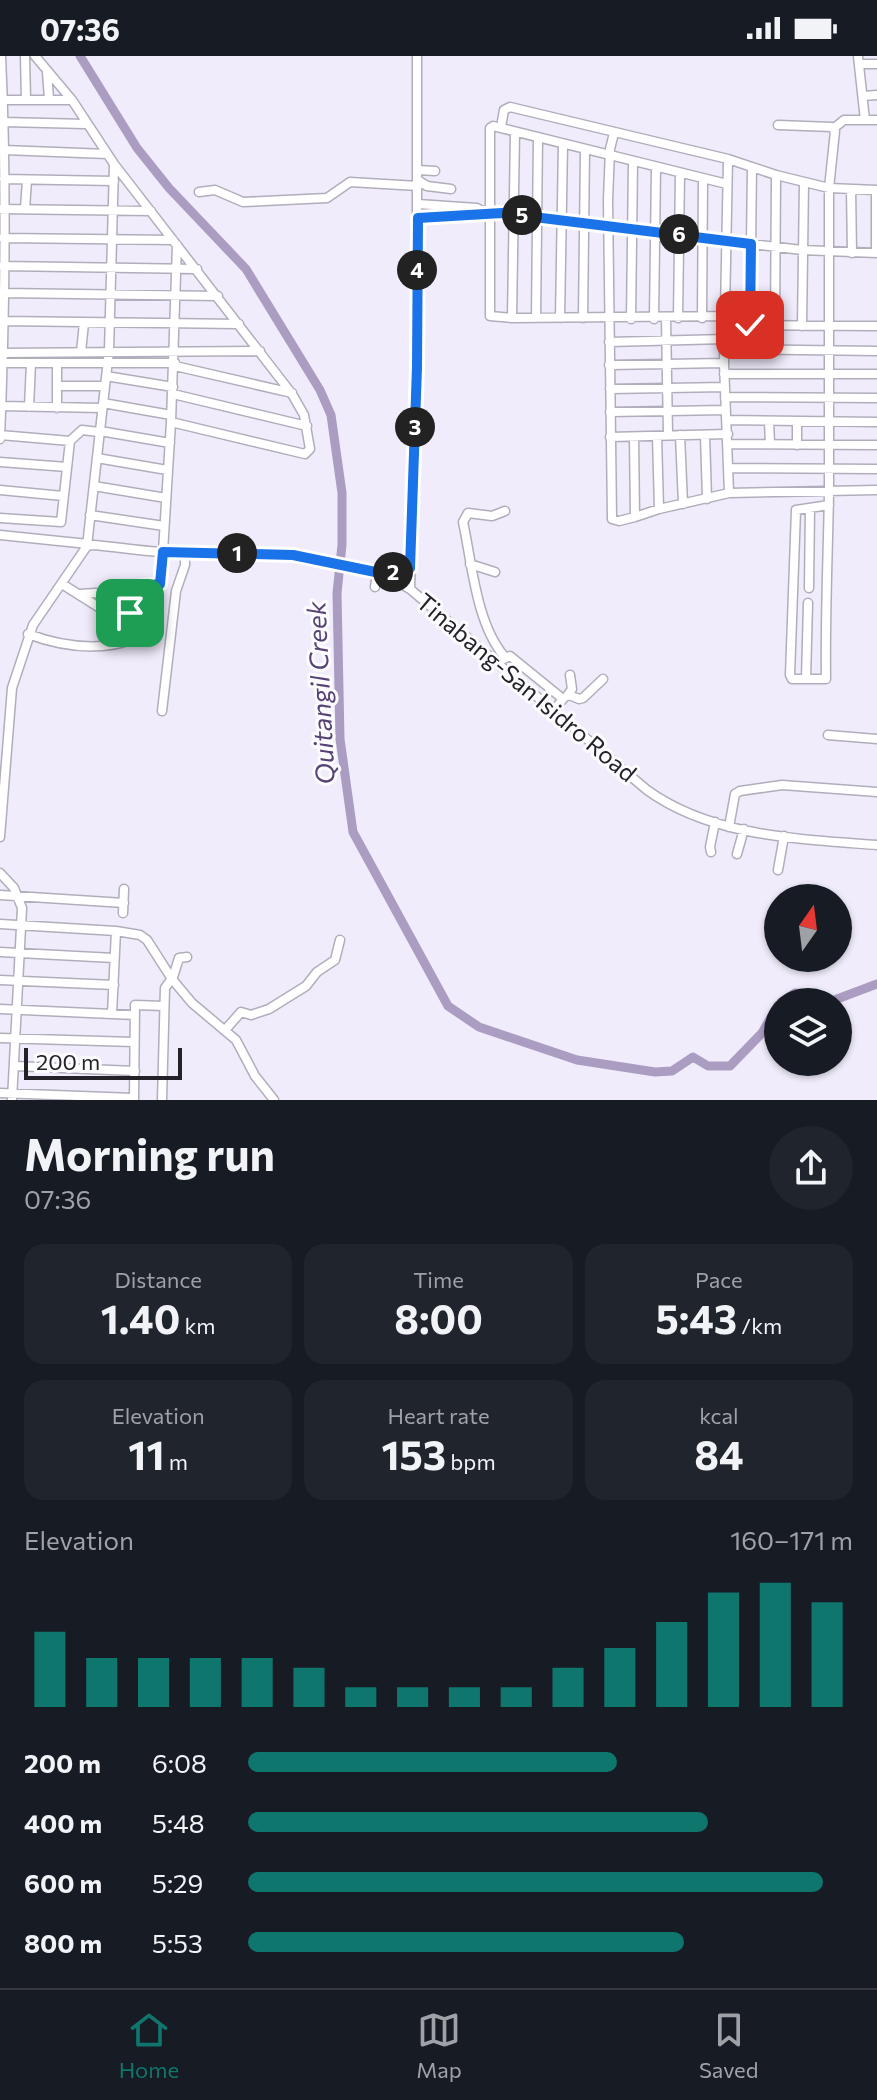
<!DOCTYPE html>
<html lang="en">
<head>
<meta charset="utf-8">
<style>
  body { margin:0; font-family:Commissioner,sans-serif; background:#20242c; color:#f1f3f6; height:100vh; display:flex; flex-direction:column; font-size:30px; white-space:nowrap }
  * { box-sizing:border-box; margin:0 }
  p { font-size:26px; color:#9ea1a6 }
  .icon { flex:none; width:44px; height:44px; fill:none; stroke:currentColor; stroke-width:2; stroke-linecap:round; stroke-linejoin:round }
  .map { position:relative; height:1044px; overflow:hidden }
  .panel { display:flex; flex-direction:column; background:#171b24; flex:1 }
  .panel>* { flex:none }
  .needle { width:52px; rotate:14deg }
  .tools { position:absolute; left:764px; top:828px; display:grid; gap:16px }
  .tools a { display:grid; place-items:center; width:88px; height:88px; border-radius:50%; background:#171b24; box-shadow:0 2px 6px #0004; font-size:40px }
  .scale { position:absolute; left:24px; bottom:20px; width:158px; box-sizing:border-box; padding-left:8px; border:4px solid #242228; border-top:0; font-size:22px; line-height:28px; white-space:nowrap; color:#242228; -webkit-text-stroke:6px #fcfbfe; paint-order:stroke }
  .pin { position:absolute; display:grid; place-items:center; width:68px; height:68px; color:#fff; margin:-34px; border-radius:16px; box-shadow:0 4px 12px #0006 }
  .km { position:absolute; width:40px; height:40px; margin:-20px; border-radius:50%; background:#222; color:#fff; font-size:22px; line-height:40px; text-align:center }
  .round { display:grid; place-items:center; flex:none; width:84px; height:84px; border-radius:42px; background:#20242c }
  .head { display:flex; align-items:center; justify-content:space-between; height:136px; padding:0 24px }
  h1 { font-size:44px; font-weight:700; line-height:60px }
  .stats { display:grid; grid-template-columns:repeat(3,1fr); gap:12px; height:136px; padding:8px 24px }
  .stats div { display:grid; align-content:center; border-radius:20px; background:#20242c; text-align:center }
  .stats b { font-size:40px; font-weight:700 }
  .stats small { font-size:22px; font-weight:400 }
  .stats p { font-size:22px }
  .chart { height:224px; padding:16px 24px }
  .chart p { display:flex; justify-content:space-between }
  .chart svg { width:100%; height:144px; margin-top:8px; stroke:#0f766e; stroke-width:6 }
  ul { padding:0 24px; list-style:none; font-size:26px }
  li { display:grid; grid-template-columns:128px 96px 1fr; align-items:center; height:60px }
  li i { height:20px; border-radius:10px; background:#0f766e }
  .status { display:flex; justify-content:space-between; align-items:center; height:56px; padding:0 40px; background:#171b24; direction:ltr }
  .status svg { height:22px; fill:currentColor }
  .tabs { display:flex; justify-content:space-around; align-items:center; height:112px; border-top:2px solid #363941; background:#171b24; font-size:22px; color:#9ea1a6 }
  .tabs a { display:grid; justify-items:center; gap:4px }
  .tabs .selected { color:#0f766e }
  .map>svg:first-child { display:block }
  .lines { fill:none; stroke-linecap:round; stroke-linejoin:round }
  .river { stroke:#ab9dc2; stroke-width:9 }
  .minor-casing { stroke:#b2adbb; stroke-width:11 }
  .minor { stroke:#fff; stroke-width:8 }
  .route-casing { stroke:#fff; stroke-width:16 }
  .route { stroke:#1a73e8; stroke-width:10 }
  .labels { text-anchor:middle; stroke-width:6; stroke-linejoin:round; paint-order:stroke }
  .street-label { font-size:24px; fill:#242228; stroke:#fcfbfe }
  .water-label { font-size:26px; font-style:italic; fill:#574275; stroke:#fcfbfe }
</style>
</head>
<body>
<div class="status"><b>07:36</b><svg viewBox="0 0 49 12"><path d="M0 12V9h3v3zM5 12V6h3v6zM10 12V3h3v9zM15 12V0h3v12zM26 1h20v11H26zM47 4h2v5h-2z"/></svg></div>
<div class="map">
<svg width="877" height="1044" viewBox="0 0 877 1044">
  <rect width="100%" height="100%" fill="#f1ecfb"/>
  <g class="lines">
    <path class="river" d="M80,0L137,92L169,132L246,213L320,334L331,359L342,437V489L337,537L340,683L353,776L448,950L479,971L577,1004L655,1016L672,1015L693,1001L708,1010H730L762,977L778,949
      M781,946L795,937L804,938L814,946
      M829,946L877,928"/>
    <defs>
      <path id="minor" d="M25,0L26,44
        M35,0L72,44L114,108L292,338L304,359L310,393L305,398L171,366
        M417,0V311L410,533L647,734C712,781 800,783 877,789
        M858,0L865,64H877
        M859,8H877
        M47,16L49,43
        M863,40L877,39
        M3,44H72
        M4,66L86,68
        M778,69L832,71L835,75L829,132V436C828,498 825,561 826,623H792L790,619L796,454L829,449
        M501,71L504,54L510,51L728,103L776,119L829,132L877,134
        M834,72L844,64H865
        M614,77L610,93L608,144L612,463L619,465L635,461L659,453L729,437L877,434
        M4,94L107,98
        M728,103L724,307L729,437
        M418,114L435,115
        M4,123L114,125
        M419,125L427,130L451,133
        M851,133L852,197
        M199,136L215,134L243,146L327,142L350,126L418,130
        M0,153L151,155
        M25,153L27,124
        M484,156L802,194L877,197
        M418,162L476,160L484,156L477,152L418,148
        M3,182L173,184
        M876,197V134
        M3,210L197,213
        M3,237L218,240
        M725,260L512,262L490,260V72L493,70L727,128
        M512,262L515,76
        M536,262L538,81
        M560,262L563,88
        M583,262L585,94
        M678,262L680,117
        M702,262L703,123
        M631,263L633,106
        M654,263L656,111
        M666,263L668,379
        M3,265L239,268
        M725,269L877,270
        M750,269L752,111
        M775,270L776,119
        M802,270L804,126
        M609,286L725,283
        M725,293L877,295
        M81,296L84,267
        M1,297L260,295
        M1,307H175
        M57,307V352
        M609,309L724,307
        M175,310L292,337
        M724,318H877
        M106,320L173,331
        M57,330H105
        M610,333L725,331
        M173,338L307,370
        M725,341L877,342
        M103,347L171,359
        M1,350L102,352
        M29,351L31,307
        M610,356L725,354
        M726,364L877,366
        M769,365L770,388
        M100,375L170,387
        M680,379L683,448
        M705,379L707,443
        M657,380L659,453
        M610,381L728,378
        M634,381L635,461
        M0,383C5,256 7,127 1,0
        M70,385L82,374L99,376
        M728,388L877,389
        M797,389V365
        M97,402L167,414
        M0,406L67,411
        M729,412L877,413
        M94,430L166,442
        M0,434L63,440
        M90,459L164,470
        M0,462L61,466L70,385L0,379
        M0,479L88,488
        M87,490L109,295L114,109
        M470,508L495,516
        M385,518L410,512
        M62,528L100,552L127,559L136,531L160,528
        M375,531L377,516
        M809,532L810,452
        M79,538L96,537L132,545
        M28,578C65,592 122,600 153,569L163,496L171,366L177,189
        M504,600C476,567 472,507 463,466L468,457L492,460L505,455
        M501,604L510,600L563,643L554,654
        M806,623L808,547
        M569,639L579,643L583,642L603,623
        M567,640L572,633L570,619
        M162,655L176,535L185,509V496
        M828,679L877,683
        M729,771L735,738L740,735L782,729L877,736
        M0,781L12,632L33,569L87,490L94,489C117,491 139,495 162,496C243,500 338,489 410,533
        M711,796L710,791L715,766
        M737,798L744,773
        M778,814L784,780
        M0,817L14,832L22,852L12,1044
        M0,839L124,847
        M123,857L124,833
        M0,868L116,875L140,879L147,884L172,923L192,947L236,984L255,1020L274,1044
        M0,896L114,902
        M0,924L114,929
        M0,953L135,959
        M112,958L116,875
        M226,973L241,956L251,959L269,953L306,930L317,916L335,904L340,884
        M0,982L134,986
        M14,1010L135,1015
        M0,1037L134,1042
        M134,1044L135,949L164,950
        M162,1044L165,932L173,921L179,902L187,901"/>
    </defs>
    <use href="#minor" class="minor-casing"/>
    <use href="#minor" class="minor"/>
  </g>
  <g class="lines">
    <defs>
      <path id="route" d="M130,557L136,531L160,528L163,496L293,499L385,518L410,512L417,311L418,162L502,157L751,188L750,269"/>
    </defs>
    <use href="#route" class="route-casing"/>
    <use href="#route" class="route"/>
  </g>
  <g class="labels">
    <g class="street-label">
      <text transform="translate(526 632) rotate(40)" y="8">Tinabang-San Isidro Road</text>
    </g>
    <g class="water-label">
      <text transform="translate(321 637) rotate(-93)" y="9">Quitangil Creek</text>
    </g>
  </g>
</svg>
<div class="tools">
<a><svg class="needle" viewBox="-14 -14 28 28"><path d="M0-13l5 13h-10z" fill="#e53935"/><path d="M0 13l5-13h-10z" fill="#9ea1a6"/></svg></a>
<a><svg class="icon" aria-label="layers" viewBox="0 0 24 24"><path d="M12 4l9 5-9 5-9-5zM3 14l9 5 9-5"/></svg></a>
</div>
<div class="scale">200 m</div>
<div class="pin" style="left:130px;top:557px;background:#1e9e55"><svg class="icon" aria-label="arrive" viewBox="0 0 24 24"><path d="M6 21V4h12l-3 4 3 4H6"/></svg></div>
<div class="pin" style="left:750px;top:269px;background:#d93025"><svg class="icon" aria-label="check" viewBox="0 0 24 24"><path d="M5 12l5 5 9-10"/></svg></div>
<b class="km" style="left:237px;top:497px">1</b>
<b class="km" style="left:393px;top:516px">2</b>
<b class="km" style="left:415px;top:371px">3</b>
<b class="km" style="left:417px;top:214px">4</b>
<b class="km" style="left:522px;top:159px">5</b>
<b class="km" style="left:679px;top:178px">6</b>
</div>
<section class="panel">
<div class="head"><div><h1>Morning run</h1><p>07:36</p></div><a class="round"><svg class="icon" aria-label="share" viewBox="0 0 24 24"><path d="M12 15V3M7 8l5-5 5 5M5 13v7h14v-7"/></svg></a></div>
<div class="stats">
<div><p>Distance</p><b>1.40<small> km</small></b></div>
<div><p>Time</p><b>8:00</b></div>
<div><p>Pace</p><b>5:43<small> /km</small></b></div>
</div>
<div class="stats">
<div><p>Elevation</p><b>11<small> m</small></b></div>
<div><p>Heart rate</p><b>153<small> bpm</small></b></div>
<div><p>kcal</p><b>84</b></div>
</div>
<div class="chart"><p><span>Elevation</span>160–171 m</p>
<svg viewBox="0 0 160 44" preserveAspectRatio="none"><path d="M5 44V21M15 44V29M25 44V29M35 44V29M45 44V29M55 44V32M65 44V38M75 44V38M85 44V38M95 44V38M105 44V32M115 44V26M125 44V18M135 44V9M145 44V6M155 44V12"/></svg>
</div>
<ul>
<li><b>200 m</b>6:08<i style="width:61%"></i></li>
<li><b>400 m</b>5:48<i style="width:76%"></i></li>
<li><b>600 m</b>5:29<i style="width:95%"></i></li>
<li><b>800 m</b>5:53<i style="width:72%"></i></li>
</ul>
</section>
<nav class="tabs">
<a class="selected"><svg class="icon" aria-label="home" viewBox="0 0 24 24"><path d="M3 11l9-7 9 7M6 9v11h12V9"/></svg>Home</a>
<a><svg class="icon" aria-label="map" viewBox="0 0 24 24"><path d="M3 6l6-2 6 2 6-2v14l-6 2-6-2-6 2zM9 4v14M15 6v14"/></svg>Map</a>
<a><svg class="icon" aria-label="saved" viewBox="0 0 24 24"><path d="M7 4h10v16l-5-4-5 4z"/></svg>Saved</a>
</nav>
</body>
</html>
